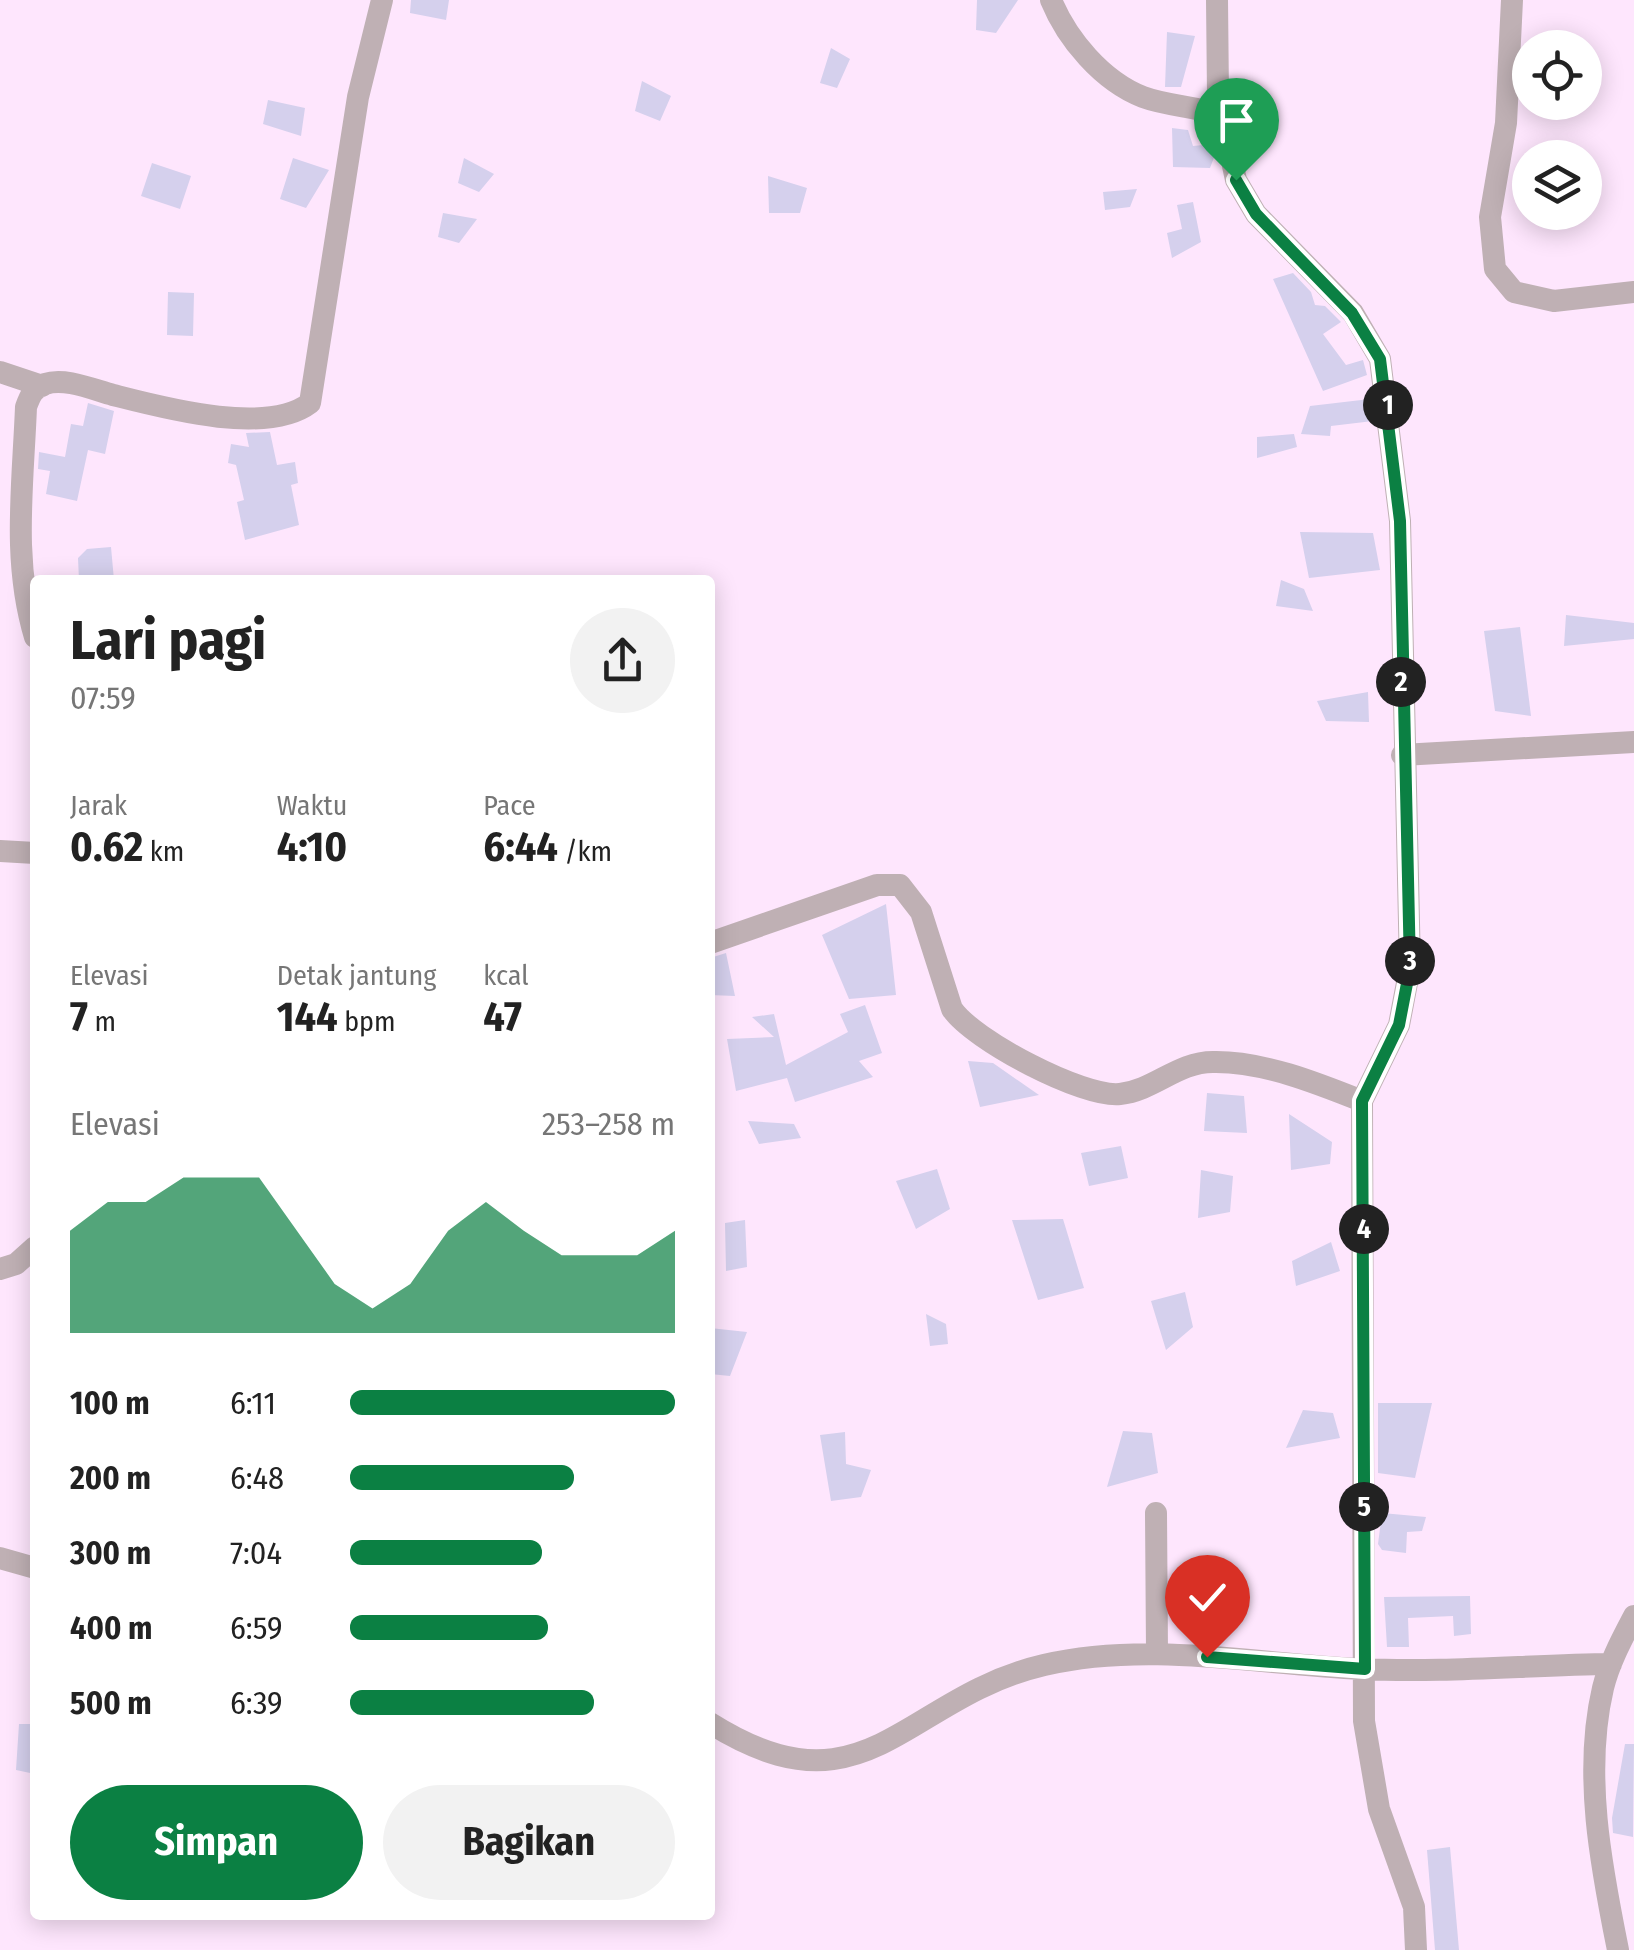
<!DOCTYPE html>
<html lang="id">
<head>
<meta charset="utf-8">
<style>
  body { margin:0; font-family:"Fira Sans Condensed",sans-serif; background:#f2f2f2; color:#222; height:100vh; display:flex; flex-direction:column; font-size:38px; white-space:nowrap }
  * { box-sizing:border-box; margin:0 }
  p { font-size:32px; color:#767676 }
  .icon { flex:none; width:55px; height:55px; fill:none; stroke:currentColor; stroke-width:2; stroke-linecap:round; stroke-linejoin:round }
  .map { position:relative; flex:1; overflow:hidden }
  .side { position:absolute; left:30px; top:575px; width:685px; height:1345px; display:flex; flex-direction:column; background:#fff; border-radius:10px; box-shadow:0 5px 25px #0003 }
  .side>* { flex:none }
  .tools { position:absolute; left:1512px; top:30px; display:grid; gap:20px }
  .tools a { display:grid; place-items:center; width:90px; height:90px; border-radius:50%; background:#fff; box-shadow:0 5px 25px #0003; font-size:50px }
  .pin { position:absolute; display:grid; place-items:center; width:85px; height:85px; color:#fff; margin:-102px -42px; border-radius:50% 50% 50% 0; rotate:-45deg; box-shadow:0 0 10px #0007 }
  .pin .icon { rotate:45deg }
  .km { position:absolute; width:50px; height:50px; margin:-25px; border-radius:50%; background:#222; color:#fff; font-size:28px; line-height:50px; text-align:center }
  .round { display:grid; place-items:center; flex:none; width:105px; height:105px; border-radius:52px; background:#f2f2f2 }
  .headline { display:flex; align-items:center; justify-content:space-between; height:170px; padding:0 40px }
  h1 { font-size:55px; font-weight:700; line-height:75px }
  .stats { display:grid; grid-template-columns:repeat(3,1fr); gap:15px; height:170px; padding:10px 40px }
  .stats div { display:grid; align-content:center }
  .stats b { font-size:42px; font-weight:700 }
  .stats small { font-size:28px; font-weight:400 }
  .stats p { font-size:28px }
  .chart { height:280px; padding:20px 40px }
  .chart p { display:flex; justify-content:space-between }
  .chart svg { width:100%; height:180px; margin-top:10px; fill:#0b8043; opacity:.7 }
  .primary-button { display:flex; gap:20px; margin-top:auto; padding:20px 40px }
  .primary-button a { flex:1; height:115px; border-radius:60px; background:#0b8043; color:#fff; font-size:40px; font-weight:700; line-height:115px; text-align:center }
  .primary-button a+a { background:#f2f2f2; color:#222 }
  ul { padding:0 40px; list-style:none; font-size:32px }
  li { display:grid; grid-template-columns:160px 120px 1fr; align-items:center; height:75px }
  li i { height:25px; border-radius:12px; background:#0b8043 }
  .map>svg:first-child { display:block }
  .building { fill:#d5d0ed }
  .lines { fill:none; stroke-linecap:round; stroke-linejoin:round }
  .street { stroke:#bfb0b4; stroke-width:22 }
  .route-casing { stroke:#fff; stroke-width:20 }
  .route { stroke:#0b8043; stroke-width:12 }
</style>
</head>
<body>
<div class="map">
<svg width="1634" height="1950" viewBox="0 0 1634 1950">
  <rect width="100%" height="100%" fill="#fee6fd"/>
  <path class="building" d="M411,0H449L446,20L410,13Z
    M977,0H1018L996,33L976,30Z
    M1167,32L1195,36L1181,87H1165Z
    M831,48L850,59L837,88L820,83Z
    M642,81L671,96L660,121L635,111Z
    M268,100L305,108L301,136L263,124Z
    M1172,128L1188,130L1193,146L1213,144L1215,155L1210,168L1173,167Z
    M293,158L329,170L306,208L280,199Z
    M464,158L494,174L479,192L458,183Z
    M152,163L191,176L180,209L141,196Z
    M768,176L807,188L800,213H769Z
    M1137,189L1130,207L1105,210L1103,192Z
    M1193,202L1201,242L1172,258L1167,233L1182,229L1177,205Z
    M443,213L477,219L459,243L438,237Z
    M1293,273L1311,292L1315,305L1325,306L1341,322L1323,334L1346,365L1363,360L1367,375L1323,391L1273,279Z
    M168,292L194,293L193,336L167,335Z
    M1370,399L1373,421L1331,426L1330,436L1301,434L1310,406Z
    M88,403L114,411L105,454L88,450L77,501L46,494L50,471L38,469L39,452L65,457L71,424L83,426Z
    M270,432L277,465L295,462L298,483L291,485L299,525L245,540L237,502L244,500L236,465L228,463L231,444L249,447L246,433Z
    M1294,434L1297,447L1257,458V437Z
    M1300,532L1373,533L1380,570L1309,578Z
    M111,547L114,580H79L78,558L87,549Z
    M1281,580L1304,589L1313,611L1276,606Z
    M1566,615L1634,623V639L1564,646Z
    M1520,627L1531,716L1495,711L1484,631Z
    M1368,692L1369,722L1326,721L1317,701Z
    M886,904L896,995L849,999L822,935Z
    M726,953L735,996L710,995V958Z
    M865,1005L882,1053L859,1061L873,1077L795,1102L787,1078L736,1091L727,1039L774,1037L752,1017L774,1014L786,1065L848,1032L840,1014Z
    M968,1061L993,1063L1039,1095L980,1107Z
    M1207,1093L1244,1096L1247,1133L1204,1131Z
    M1289,1114L1332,1142L1330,1164L1291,1170Z
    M748,1121L794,1124L801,1138L759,1144Z
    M1121,1146L1128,1178L1089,1186L1081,1153Z
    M937,1169L950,1209L916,1229L896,1181Z
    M1201,1170L1233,1176L1230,1212L1198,1218Z
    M1063,1219L1084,1288L1038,1300L1012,1220Z
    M745,1220L747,1267L726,1271L725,1223Z
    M1331,1242L1340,1271L1296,1286L1292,1261Z
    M1185,1292L1193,1327L1166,1350L1151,1301Z
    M926,1314L946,1324L948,1344L930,1346Z
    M710,1328L747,1332L730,1376L710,1374Z
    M1378,1403H1432L1415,1478L1378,1473Z
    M1303,1410L1333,1413L1340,1438L1286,1448Z
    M1123,1431L1152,1433L1158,1473L1107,1487Z
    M845,1432L846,1464L871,1470L861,1497L831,1501L820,1435Z
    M1382,1513L1426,1517L1422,1531L1407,1532L1406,1553L1382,1550L1378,1544Z
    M1470,1596L1471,1634L1454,1636L1453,1616L1408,1618L1409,1647H1387L1384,1597Z
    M19,1724H30L35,1774L16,1770Z
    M1625,1744H1634L1633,1837L1613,1833L1612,1818Z
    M1450,1847L1459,1950H1435L1427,1850Z"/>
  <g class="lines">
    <path class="street" d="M1051,0C1067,39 1102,81 1143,97C1167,106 1195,106 1220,115
      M1217,0L1218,95L1236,180L1256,214L1353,313L1380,359L1400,521L1410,967L1399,1025L1362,1101L1364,1721L1379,1809L1414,1907L1416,1950
      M1512,0L1506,123L1490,217L1495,269L1514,292L1554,301L1634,292
      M0,372L42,386
      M35,637C12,561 23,485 26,407C30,396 33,388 45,384C65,377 94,390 113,395C164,408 267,436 310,403L358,97L382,0
      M1402,755L1634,742
      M0,851L35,853
      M710,943L877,885H900L921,912L952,1009C973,1040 1083,1098 1120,1094C1155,1090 1177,1062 1213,1062C1262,1061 1317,1083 1362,1101
      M0,1269L16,1264L35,1247
      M1156,1513L1157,1652
      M0,1558L35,1568
      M710,1723C866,1821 903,1698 1044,1665C1148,1641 1255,1664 1361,1669C1443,1673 1528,1665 1611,1664
      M1618,1950C1601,1866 1583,1773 1603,1688C1609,1663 1622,1639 1634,1616"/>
  </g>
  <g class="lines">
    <defs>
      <path id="route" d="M1207,1657L1365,1669L1362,1101L1399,1025L1410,968L1400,521L1380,359L1352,313L1256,214L1236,180"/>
    </defs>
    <use href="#route" class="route-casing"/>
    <use href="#route" class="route"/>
  </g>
</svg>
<div class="tools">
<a><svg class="icon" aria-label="locate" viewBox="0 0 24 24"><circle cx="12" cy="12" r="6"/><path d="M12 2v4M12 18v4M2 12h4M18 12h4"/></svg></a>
<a><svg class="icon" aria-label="layers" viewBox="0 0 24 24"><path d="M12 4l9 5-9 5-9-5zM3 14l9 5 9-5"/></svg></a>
</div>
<div class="pin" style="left:1236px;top:180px;background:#1e9e55"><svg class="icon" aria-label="arrive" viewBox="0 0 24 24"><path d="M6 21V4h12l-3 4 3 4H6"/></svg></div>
<div class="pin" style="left:1207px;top:1657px;background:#d93025"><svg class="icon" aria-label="check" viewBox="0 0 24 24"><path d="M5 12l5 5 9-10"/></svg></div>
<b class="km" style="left:1388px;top:405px">1</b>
<b class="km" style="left:1401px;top:682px">2</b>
<b class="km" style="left:1410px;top:961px">3</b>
<b class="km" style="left:1364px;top:1229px">4</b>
<b class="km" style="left:1364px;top:1507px">5</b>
<section class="side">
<div class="headline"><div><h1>Lari pagi</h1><p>07:59</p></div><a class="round"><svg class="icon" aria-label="share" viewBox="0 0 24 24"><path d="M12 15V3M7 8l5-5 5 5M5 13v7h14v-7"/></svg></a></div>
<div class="stats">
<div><p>Jarak</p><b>0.62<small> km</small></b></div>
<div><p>Waktu</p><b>4:10</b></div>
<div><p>Pace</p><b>6:44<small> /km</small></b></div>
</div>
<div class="stats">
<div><p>Elevasi</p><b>7<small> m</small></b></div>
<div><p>Detak jantung</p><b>144<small> bpm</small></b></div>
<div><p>kcal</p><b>47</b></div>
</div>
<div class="chart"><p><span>Elevasi</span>253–258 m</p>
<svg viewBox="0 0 160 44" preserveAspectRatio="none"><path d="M0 44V19L10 12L20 12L30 6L40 6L50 6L60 19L70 32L80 38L90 32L100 19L110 12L120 19L130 25L140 25L150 25L160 19V44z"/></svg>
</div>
<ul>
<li><b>100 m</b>6:11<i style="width:100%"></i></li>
<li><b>200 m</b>6:48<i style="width:69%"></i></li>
<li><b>300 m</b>7:04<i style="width:59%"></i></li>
<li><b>400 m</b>6:59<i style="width:61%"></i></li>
<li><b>500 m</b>6:39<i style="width:75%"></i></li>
</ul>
<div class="primary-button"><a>Simpan</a><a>Bagikan</a></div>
</section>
</div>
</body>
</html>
